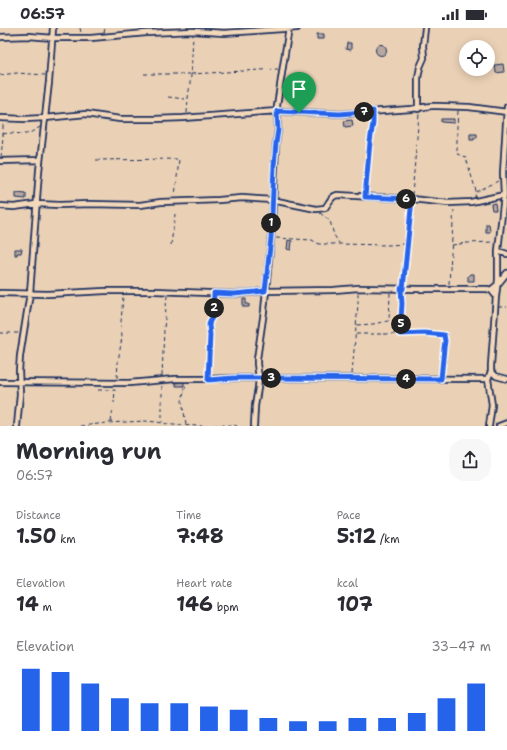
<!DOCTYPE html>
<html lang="en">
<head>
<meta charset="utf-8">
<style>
  body { margin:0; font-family:"Shantell Sans",sans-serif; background:#f7f7f7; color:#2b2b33; height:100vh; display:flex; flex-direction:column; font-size:15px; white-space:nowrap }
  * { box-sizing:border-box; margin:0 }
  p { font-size:13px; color:#7c7c81 }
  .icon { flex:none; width:22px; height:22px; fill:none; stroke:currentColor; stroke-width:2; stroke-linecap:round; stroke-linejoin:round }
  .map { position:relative; height:398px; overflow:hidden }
  .details { display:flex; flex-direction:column; background:#fff; flex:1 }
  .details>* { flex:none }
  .controls { position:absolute; left:459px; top:12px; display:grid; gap:8px }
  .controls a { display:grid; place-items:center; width:36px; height:36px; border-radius:50%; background:#fff; box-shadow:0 2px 10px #0003; font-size:20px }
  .pin { position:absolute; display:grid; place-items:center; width:34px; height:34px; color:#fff; margin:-41px -17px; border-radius:50% 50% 50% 0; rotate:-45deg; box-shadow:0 0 4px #0007 }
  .pin .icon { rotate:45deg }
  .km { position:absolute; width:20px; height:20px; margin:-10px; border-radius:50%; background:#222; color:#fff; font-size:11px; line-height:20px; text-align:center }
  .round { display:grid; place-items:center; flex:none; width:42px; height:42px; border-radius:16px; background:#f7f7f7 }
  .summary { display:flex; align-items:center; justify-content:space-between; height:68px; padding:0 16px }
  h1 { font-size:22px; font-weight:700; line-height:30px }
  .metrics { display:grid; grid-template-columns:repeat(3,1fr); gap:6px; height:68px; padding:4px 16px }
  .metrics div { display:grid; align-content:center }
  .metrics b { font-size:20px; font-weight:700 }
  .metrics small { font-size:11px; font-weight:400 }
  .metrics p { font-size:11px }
  .chart { height:112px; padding:8px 16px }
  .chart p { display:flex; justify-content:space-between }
  .chart svg { width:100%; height:72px; margin-top:4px; stroke:#2563eb; stroke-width:6 }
  .status { display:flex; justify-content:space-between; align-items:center; height:28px; padding:0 20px; background:#fff; direction:ltr }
  .status svg { height:11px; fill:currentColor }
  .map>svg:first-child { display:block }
  .building { fill:#b7a9a1; stroke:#1b2f5e }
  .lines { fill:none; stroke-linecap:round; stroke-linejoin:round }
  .minor-casing { stroke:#1b2f5e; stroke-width:8 }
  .path { stroke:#1b2f5e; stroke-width:1; stroke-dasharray:4 3; stroke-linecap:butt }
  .minor { stroke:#f3d8ba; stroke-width:4.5 }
  .route-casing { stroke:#fff; stroke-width:8 }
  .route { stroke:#2563eb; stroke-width:5 }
</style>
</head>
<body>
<div class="status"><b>06:57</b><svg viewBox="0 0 49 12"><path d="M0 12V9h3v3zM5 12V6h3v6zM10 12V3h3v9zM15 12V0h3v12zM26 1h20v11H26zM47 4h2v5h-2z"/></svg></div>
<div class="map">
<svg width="507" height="398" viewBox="0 0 507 398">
  <rect width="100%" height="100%" fill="#ead1b6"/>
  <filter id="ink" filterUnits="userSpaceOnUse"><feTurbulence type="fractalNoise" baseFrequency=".025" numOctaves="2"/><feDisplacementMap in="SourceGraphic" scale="8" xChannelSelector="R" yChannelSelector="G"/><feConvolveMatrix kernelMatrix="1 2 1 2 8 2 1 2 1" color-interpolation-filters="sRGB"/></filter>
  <g filter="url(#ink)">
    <path class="building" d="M317,6H324V11H317Z
      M347,15H351V22L346,21Z
      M375.5 22a5.5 5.5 0 1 1 11 0a5.5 5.5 0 1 1-11 0Z
      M503,36L504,44L496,45L495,37Z
      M441,91H454V95L441,94Z
      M352,92L353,98L345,99L344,93Z
      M470,106H477V110H474V112H470Z
      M16,165L26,166V171L16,170Z
      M495,175L496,182H492L491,176Z
      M486,196H489L490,204H486Z
      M288,212L292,213L291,222L287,221Z
      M15,221H22L21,225H17V227H15Z
      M470,246H474V253H468V248Z
      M243,271H246V276H249V279H243Z
      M184,354V358H176V355Z"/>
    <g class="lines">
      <defs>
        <path id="minor" d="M0,9L29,8L53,10H91L146,5L193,3L224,5L297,0
          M418,81V50L420,39L424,30L423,18L425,0
          M0,90L25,91L45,90L86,86L120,91H155L183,90L277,83L340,86L411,81L431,78H438L469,79L507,84
          M0,133L40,132
          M0,178L14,179L36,176L60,177L89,176L140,177L161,174L219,172L242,170L272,172L316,181L325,180C329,175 331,168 337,167L412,171L448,175L471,174L504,167
          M498,223L507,226
          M491,262L498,256L507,245
          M0,265L48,266L105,263H155L235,266L265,263L334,262L358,260L418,261H487L491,262L496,268
          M491,343L496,348L507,351
          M0,354L129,355L175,351H208L234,350L488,351
          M17,398L20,366L19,343L20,328L30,265L39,143L49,54L53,0
          M254,398L255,378L258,360L259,350L257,336V331L264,283L271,210L275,138L276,115L278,102L277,78L285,25L289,0
          M489,398L492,377L488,351L491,343V337L496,268L498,252V223L504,167L503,145L507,79
          M499,398L507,395"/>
      </defs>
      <use href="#minor" class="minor-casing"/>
      <path class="path" d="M80,0L81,5
        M104,5L105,0
        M144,46H190
        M191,46L278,41
        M0,47L17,45L45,47
        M168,69L185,71
        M458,83L457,99V126L465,129L466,130L476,163L475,169
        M187,85L188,70L191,48L193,7
        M3,106C10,104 18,106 25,106C30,106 36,101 40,99
        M1,129L3,109V94
        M96,132L179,131L175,168
        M366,164L373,95V88
        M476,164L498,153
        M412,167L419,86
        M320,185L330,193L334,207L339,215
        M276,210L312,212L319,216H339L388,217L407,216
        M171,217L175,186
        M452,217L467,215L494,214
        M404,256L412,176
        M449,256L454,180
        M499,279H507
        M357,297L373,296L388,293L389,292L390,265
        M0,305H19
        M400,305L402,276V265
        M356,306H444C446,313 442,338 442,347
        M352,346L358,276V265
        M208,347L210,307L209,297L210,293L213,288L214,269
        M162,348L164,301L167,268
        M117,350L118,334L122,309L121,294L123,268
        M162,358V394
        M98,362H115L114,375
        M111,394L113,380
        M186,396L182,373L186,356
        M81,398L107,395L145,393L157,394L173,397L200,398L220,397H234L237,398"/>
      <use href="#minor" class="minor"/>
    </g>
  </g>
  <g class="lines" filter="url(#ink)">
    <defs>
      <path id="route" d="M277,83L340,86L373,83V95L370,114L365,169L412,171L403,261L401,260L402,276L400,306L424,305L444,307L445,313L444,320L441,351L259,350H234L208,352L210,307L209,297L210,293L213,288L214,265L234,266L265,263L271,210L274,138L276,115L278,102Z"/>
    </defs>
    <use href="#route" class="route-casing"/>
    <use href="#route" class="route"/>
  </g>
</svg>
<div class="controls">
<a><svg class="icon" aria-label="locate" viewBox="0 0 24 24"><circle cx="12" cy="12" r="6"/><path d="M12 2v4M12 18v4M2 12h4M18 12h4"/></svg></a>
</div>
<div class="pin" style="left:299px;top:85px;background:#1e9e55"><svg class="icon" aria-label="arrive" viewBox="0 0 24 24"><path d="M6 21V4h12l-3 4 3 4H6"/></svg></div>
<b class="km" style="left:271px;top:195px">1</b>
<b class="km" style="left:214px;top:280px">2</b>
<b class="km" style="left:271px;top:350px">3</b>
<b class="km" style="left:406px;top:351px">4</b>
<b class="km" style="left:401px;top:296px">5</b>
<b class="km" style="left:406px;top:171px">6</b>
<b class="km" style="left:364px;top:84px">7</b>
</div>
<section class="details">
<div class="summary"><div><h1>Morning run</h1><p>06:57</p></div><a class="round"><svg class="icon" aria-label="share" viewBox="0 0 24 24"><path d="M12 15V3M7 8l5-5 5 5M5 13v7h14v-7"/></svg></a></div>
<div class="metrics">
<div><p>Distance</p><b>1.50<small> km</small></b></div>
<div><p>Time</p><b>7:48</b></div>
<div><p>Pace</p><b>5:12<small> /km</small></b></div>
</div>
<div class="metrics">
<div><p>Elevation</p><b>14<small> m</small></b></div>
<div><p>Heart rate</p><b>146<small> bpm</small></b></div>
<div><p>kcal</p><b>107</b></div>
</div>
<div class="chart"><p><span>Elevation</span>33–47 m</p>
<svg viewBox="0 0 160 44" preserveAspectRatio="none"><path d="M5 44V6M15 44V8M25 44V15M35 44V24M45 44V27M55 44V27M65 44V29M75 44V31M85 44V36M95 44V38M105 44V38M115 44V36M125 44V36M135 44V33M145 44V24M155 44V15"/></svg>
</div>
</section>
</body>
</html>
